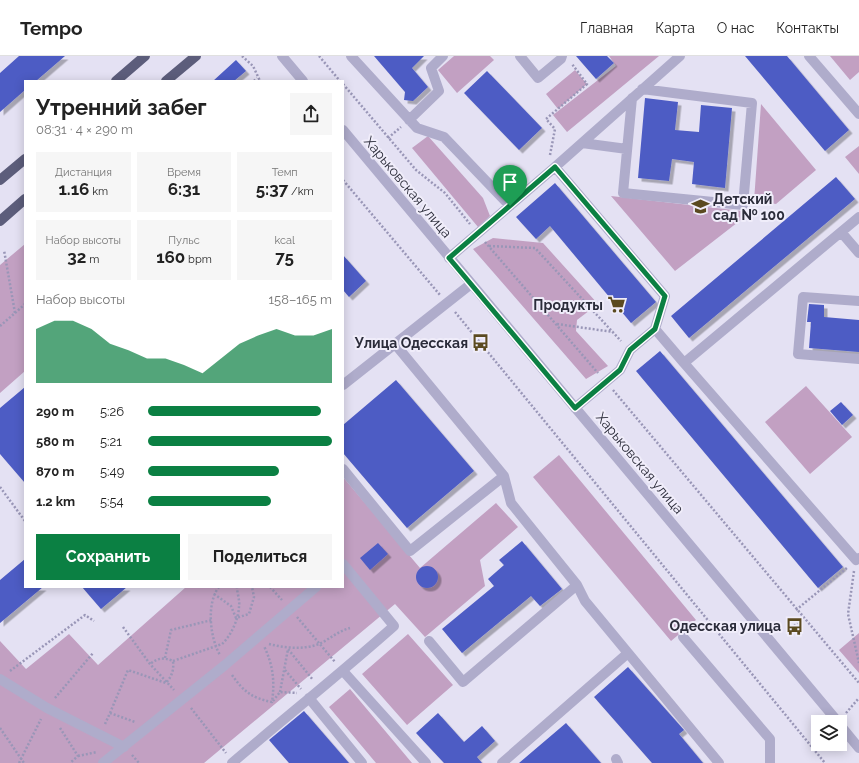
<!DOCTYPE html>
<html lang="ru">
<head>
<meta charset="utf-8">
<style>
  body { margin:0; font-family:Raleway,sans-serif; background:#f6f6f6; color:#222; height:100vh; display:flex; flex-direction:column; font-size:15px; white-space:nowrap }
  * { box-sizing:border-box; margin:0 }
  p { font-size:13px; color:#767676 }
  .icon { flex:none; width:22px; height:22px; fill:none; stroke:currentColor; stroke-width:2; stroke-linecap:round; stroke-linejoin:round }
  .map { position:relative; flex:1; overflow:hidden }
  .side { position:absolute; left:24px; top:24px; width:320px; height:508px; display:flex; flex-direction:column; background:#fff; border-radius:0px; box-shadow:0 2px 10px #0003 }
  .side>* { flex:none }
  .tools { position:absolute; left:811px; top:659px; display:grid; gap:8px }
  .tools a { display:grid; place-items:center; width:36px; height:36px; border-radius:0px; background:#fff; box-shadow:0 2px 10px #0003; font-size:20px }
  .pin { position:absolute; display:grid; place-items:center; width:34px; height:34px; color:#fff; margin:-41px -17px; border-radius:50% 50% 50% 0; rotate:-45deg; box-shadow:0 0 4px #0007 }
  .pin .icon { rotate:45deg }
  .round { display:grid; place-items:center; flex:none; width:42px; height:42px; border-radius:0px; background:#f6f6f6 }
  .headline { display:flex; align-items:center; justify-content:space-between; height:68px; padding:0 12px }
  h1 { font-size:22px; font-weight:700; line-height:30px }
  .stats { display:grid; grid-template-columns:repeat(3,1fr); gap:6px; height:68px; padding:4px 12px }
  .stats div { display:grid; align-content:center; border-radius:0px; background:#f6f6f6; text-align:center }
  .stats b { font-size:17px; font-weight:700 }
  .stats small { font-size:11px; font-weight:400 }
  .stats p { font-size:11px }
  .chart { height:112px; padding:8px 12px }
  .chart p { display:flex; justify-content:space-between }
  .chart svg { width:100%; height:72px; margin-top:4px; fill:#0b8043; opacity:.7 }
  .primary-button { display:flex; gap:8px; margin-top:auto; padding:8px 12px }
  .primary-button a { flex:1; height:46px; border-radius:0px; background:#0b8043; color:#fff; font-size:16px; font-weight:700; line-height:46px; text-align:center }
  .primary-button a+a { background:#f6f6f6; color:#222 }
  ul { padding:0 12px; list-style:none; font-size:13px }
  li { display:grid; grid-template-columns:64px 48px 1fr; align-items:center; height:30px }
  li i { height:10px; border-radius:5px; background:#0b8043 }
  header { display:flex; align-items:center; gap:24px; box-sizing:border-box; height:56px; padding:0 20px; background:#fff; border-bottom:1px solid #e0e0e0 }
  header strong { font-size:19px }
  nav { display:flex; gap:22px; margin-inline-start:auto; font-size:14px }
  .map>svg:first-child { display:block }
  .green { fill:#c2a0c2 }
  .building { fill:#4e5cc4; filter:url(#shadow) }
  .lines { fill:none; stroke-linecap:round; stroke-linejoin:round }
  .path { stroke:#9996b7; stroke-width:2.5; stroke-dasharray:2 2; stroke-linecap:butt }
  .minor { stroke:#afaccb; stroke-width:10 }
  .major { stroke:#5c5d7b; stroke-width:10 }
  .route-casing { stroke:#fff; stroke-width:8 }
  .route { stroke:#0b8043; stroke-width:5 }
  .labels { text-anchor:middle; stroke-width:4; stroke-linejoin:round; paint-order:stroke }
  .street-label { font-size:14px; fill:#2b2c3a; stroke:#f0edfa }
  .poi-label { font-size:14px; font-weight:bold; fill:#2b2c3a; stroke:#f0edfa; text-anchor:end }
</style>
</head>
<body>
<header>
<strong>Tempo</strong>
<nav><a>Главная</a><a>Карта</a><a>О нас</a><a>Контакты</a></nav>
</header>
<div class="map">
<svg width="859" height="707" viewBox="0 0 859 707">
  <defs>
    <filter id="shadow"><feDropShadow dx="3.5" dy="3.5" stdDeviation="0" flood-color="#0004"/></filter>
  </defs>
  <rect width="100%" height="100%" fill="#e4e1f3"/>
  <path class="green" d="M454,0H490L494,4L457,37L438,14Z
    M609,0H659L567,76L553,59L616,10Z
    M830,0H859V16L850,24Z
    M575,14L587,28L558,53L546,38Z
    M761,48L816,114L776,148L754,145Z
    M428,80L483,142L490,160L478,171L412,92Z
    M859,90V118L845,101Z
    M611,140L751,156L675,215Z
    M493,182L543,187L598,248L577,264L576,275L608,310L586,323L473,193Z
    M25,188V315L0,337V209Z
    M806,330L852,381L810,418L765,366Z
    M559,399L696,564L671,585L533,421Z
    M343,421L420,512L496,447L518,471L480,504L485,530L425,581L395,548L204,707H0V585L26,613L69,578L98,609L186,531H343Z
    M859,577V617L839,594Z
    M408,578L453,629L407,669L362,618Z
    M350,633L412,707H376L329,651Z"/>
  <path class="building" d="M19,0H65L36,25H25V34L0,56V17Z
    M374,0H424L412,12L428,31L413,45L404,44L405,36Z
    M576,0H607L614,7L596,23Z
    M745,0H787L849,74L825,95Z
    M236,4L246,15L234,25H213Z
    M487,15L542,72L519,94L464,37Z
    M645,42L678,46L675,74L699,76L701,49L732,52L725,132L692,128L694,106L672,103L669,125L638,122Z
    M836,121L855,143L689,282L671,260Z
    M555,127L656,246L631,267L550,170L536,183L516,161Z
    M343,199L366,225L349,241L343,234Z
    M809,248L824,249V261L859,264V296L809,292L811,266H807Z
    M660,295L843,511L818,532L636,315Z
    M396,324L474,415L407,472L343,397V369Z
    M25,331V427L0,398V352Z
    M841,346L853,359L842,369L830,355Z
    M522,485L562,533L540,550L531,540L462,597L442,573L494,530L488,523L504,509L499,504Z
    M378,487L388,498L370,514L360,502Z
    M25,503V531H43L0,567V524Z
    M416 521a11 11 0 1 1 22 0a11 11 0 1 1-22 0Z
    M82,531H127L101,553Z
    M628,611L684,674L679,678L703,707H652L594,641Z
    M304,655L349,707H289L269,684Z
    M438,657L464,686L482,670L495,685L477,701L482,707H444L416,677Z
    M566,667L601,707H519Z"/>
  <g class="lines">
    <path class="path" d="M242,0L253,10L260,25
      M319,0L340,25
      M254,25L257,22
      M343,28L416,114L445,137L470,168
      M388,82L401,71
      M550,99L555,73L546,63L587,28L572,8
      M343,124L440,239
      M485,186L598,317
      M489,190L535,192L621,285
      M455,256L825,707
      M15,257L25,248
      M557,268L613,276
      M0,270L15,257L4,194
      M613,334L859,627
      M0,431L25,465
      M854,515L848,558L859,607
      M219,531C206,547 210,582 220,599
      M270,531L282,544
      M214,538L231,550L236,562L249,558L254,541L252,531
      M796,554L848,511
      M297,561L335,606
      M794,570L803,563
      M123,571L150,608L174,634
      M269,588C285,592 303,594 319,588C330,583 338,575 350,572
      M165,602L171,574L212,564
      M173,605L222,588C231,580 239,562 239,550C240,544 237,537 237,531
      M285,614L301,633
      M10,615L85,559L94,565
      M232,619C244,636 252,642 272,646C275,625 273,609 264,590
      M280,636L288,593L313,624
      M55,642L93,597
      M273,645L280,636L297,637
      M191,652L226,697
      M110,657L128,614L166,627C172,620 174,614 173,605C163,601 158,602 150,608
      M846,657L859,642
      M105,668L110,657L135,666
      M0,672L24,707
      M60,672L78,700L70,707
      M813,691L818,686
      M132,699L139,707
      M78,700L97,696
      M19,707L41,663"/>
    <path class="minor" d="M282,0L303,25
      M351,0L417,72L444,81L510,150
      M520,0L538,22L561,3L562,0
      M809,0L859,58
      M632,42L623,137L743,149L752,47L642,33
      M409,64L439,35L431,12L443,0
      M343,74L838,666
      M582,87L627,93
      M555,111L680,0
      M841,176L859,197
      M449,202L555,111L665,240L655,273
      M859,245L803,241L798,298L859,303
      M395,288L504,420L511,447L577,529L585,545L719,707
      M684,307L856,504L859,502
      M343,329L471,228
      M575,352L620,314L630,294L655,273L684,307L859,161
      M343,413L410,495L504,420
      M683,581L770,683V707
      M429,585L463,626L577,529
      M343,615L426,707
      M0,623L47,652L124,691
      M309,642L362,707
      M840,669L859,692
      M616,703L618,707
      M103,707L225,609L316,531
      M232,707C286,661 341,617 394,570L343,508
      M502,707L628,597"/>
    <path class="major" d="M116,25L145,0
      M166,25L196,0
      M0,124L25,103
      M0,165L25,143"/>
  </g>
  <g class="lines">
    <defs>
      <path id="route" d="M555,111L665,240L655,273L630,294L620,314L575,352L449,202Z"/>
    </defs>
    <use href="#route" class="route-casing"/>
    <use href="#route" class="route"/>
  </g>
  <defs>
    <symbol id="school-bare" viewBox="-9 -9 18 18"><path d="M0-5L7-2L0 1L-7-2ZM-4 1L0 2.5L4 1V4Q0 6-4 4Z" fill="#5b4a20" stroke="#f0edfa" stroke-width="2.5" paint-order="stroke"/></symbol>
    <symbol id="supermarket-bare" viewBox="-9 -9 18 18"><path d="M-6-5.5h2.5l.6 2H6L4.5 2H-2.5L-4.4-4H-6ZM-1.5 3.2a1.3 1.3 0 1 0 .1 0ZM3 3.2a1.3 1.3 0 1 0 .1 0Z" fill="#5b4a20" stroke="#f0edfa" stroke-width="2.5" paint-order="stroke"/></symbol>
    <symbol id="bus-bare" viewBox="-9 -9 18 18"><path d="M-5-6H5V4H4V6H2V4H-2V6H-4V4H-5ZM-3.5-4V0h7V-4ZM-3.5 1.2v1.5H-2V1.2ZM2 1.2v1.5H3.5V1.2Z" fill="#5b4a20" stroke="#f0edfa" stroke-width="2.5" paint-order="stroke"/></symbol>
  </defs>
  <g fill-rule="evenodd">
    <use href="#school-bare" x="688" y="138" width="25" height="25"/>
    <use href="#supermarket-bare" x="604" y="236" width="25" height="25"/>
    <use href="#bus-bare" x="468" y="274" width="25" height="25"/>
    <use href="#bus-bare" x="782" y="558" width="25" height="25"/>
  </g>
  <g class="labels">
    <g class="street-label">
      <text transform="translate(408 131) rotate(50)" y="5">Харьковская улица</text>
      <text transform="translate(640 407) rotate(50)" y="5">Харьковская улица</text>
    </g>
    <g class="poi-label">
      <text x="713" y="148" text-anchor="start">Детский<tspan x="713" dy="16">сад № 100</tspan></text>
      <text x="603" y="254">Продукты</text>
      <text x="468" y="292">Улица Одесская</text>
      <text x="781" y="575">Одесская улица</text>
    </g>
  </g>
</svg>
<div class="tools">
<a><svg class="icon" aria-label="layers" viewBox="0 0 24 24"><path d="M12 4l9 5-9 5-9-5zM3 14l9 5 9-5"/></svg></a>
</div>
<div class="pin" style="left:510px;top:150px;background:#1e9e55"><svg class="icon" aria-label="arrive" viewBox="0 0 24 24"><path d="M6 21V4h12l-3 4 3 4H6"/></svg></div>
<section class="side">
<div class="headline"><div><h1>Утренний забег</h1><p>08:31 · 4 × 290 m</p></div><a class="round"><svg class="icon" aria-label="share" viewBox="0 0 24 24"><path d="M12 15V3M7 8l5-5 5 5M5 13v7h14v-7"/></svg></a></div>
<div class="stats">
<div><p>Дистанция</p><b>1.16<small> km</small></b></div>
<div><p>Время</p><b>6:31</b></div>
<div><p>Темп</p><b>5:37<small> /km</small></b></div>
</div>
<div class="stats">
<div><p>Набор высоты</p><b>32<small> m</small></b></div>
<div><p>Пульс</p><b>160<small> bpm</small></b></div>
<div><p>kcal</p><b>75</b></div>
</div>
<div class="chart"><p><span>Набор высоты</span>158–165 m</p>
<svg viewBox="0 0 160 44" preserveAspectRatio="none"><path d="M0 44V11L10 6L20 6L30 11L40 20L50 24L60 29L70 29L80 33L90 38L100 29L110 20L120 15L130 11L140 15L150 15L160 11V44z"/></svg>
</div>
<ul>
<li><b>290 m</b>5:26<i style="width:94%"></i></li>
<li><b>580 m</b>5:21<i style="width:100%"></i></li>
<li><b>870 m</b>5:49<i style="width:71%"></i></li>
<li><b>1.2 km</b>5:54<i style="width:67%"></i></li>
</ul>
<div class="primary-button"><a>Сохранить</a><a>Поделиться</a></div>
</section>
</div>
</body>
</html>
